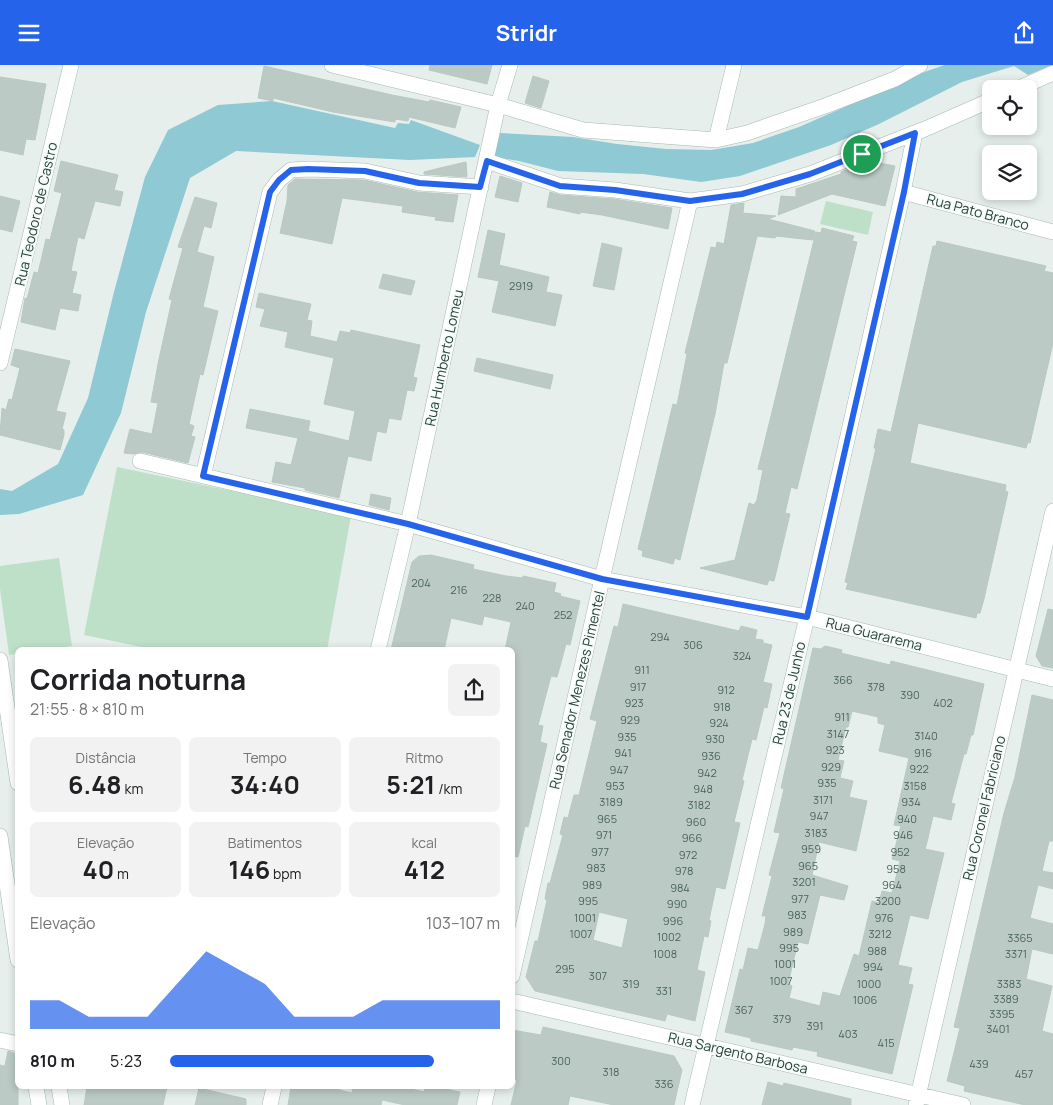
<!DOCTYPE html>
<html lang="pt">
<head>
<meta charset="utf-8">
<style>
  body { margin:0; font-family:Manrope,sans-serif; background:#f2f2f2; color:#202124; height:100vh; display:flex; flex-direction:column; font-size:19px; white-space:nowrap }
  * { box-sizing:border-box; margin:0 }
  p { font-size:16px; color:#757577 }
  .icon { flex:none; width:28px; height:28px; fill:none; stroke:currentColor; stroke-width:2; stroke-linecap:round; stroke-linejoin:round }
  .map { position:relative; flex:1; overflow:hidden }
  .panel { position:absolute; left:15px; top:582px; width:500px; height:442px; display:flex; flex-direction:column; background:#fff; border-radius:8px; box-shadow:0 2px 8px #0003 }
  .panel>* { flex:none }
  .fabs { position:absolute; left:982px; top:15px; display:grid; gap:10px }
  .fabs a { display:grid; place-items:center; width:55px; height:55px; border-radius:8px; background:#fff; box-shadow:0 2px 8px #0003; font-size:25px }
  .pin { position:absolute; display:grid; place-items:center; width:42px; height:42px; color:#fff; margin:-21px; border:2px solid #fff; border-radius:50%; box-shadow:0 1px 5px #0007 }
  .round { display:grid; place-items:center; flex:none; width:52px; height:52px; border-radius:8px; background:#f2f2f2 }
  .headline { display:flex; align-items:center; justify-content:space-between; height:85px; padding:0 15px }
  h1 { font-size:28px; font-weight:700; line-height:38px }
  .stats { display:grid; grid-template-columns:repeat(3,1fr); gap:8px; height:85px; padding:5px 15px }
  .stats div { display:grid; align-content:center; border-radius:8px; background:#f2f2f2; text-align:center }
  .stats b { font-size:25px; font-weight:700 }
  .stats small { font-size:14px; font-weight:400 }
  .stats p { font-size:14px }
  .chart { height:140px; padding:10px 15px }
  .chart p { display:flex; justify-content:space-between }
  .chart svg { width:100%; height:90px; margin-top:5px; fill:#2563eb; opacity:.7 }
  ul { padding:0 15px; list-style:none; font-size:16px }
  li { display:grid; grid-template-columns:80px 60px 1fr; align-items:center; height:38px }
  li i { height:12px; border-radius:6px; background:#2563eb }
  header { display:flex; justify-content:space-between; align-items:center; height:65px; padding:0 15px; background:#2563eb; color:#fff; font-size:22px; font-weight:700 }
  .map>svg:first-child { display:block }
  .green { fill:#bfe0c8 }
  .water { fill:#8ec9d4 }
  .building { fill:#bbcac4; stroke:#b8c9c2; fill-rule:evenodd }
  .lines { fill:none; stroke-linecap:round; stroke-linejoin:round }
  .minor-casing { stroke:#a8b8b2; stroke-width:16 }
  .tertiary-casing { stroke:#a8b8b2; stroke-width:16 }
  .minor { stroke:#fff; stroke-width:15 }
  .tertiary { stroke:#fff; stroke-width:15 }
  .route-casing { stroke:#fff; stroke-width:10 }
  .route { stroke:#2563eb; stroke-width:6 }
  .labels { text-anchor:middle; stroke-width:4; stroke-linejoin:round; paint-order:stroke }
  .number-label { font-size:11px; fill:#4a645c }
  .street-label { font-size:14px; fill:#24423a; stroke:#f7fbf9 }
</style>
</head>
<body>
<header><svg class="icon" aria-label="menu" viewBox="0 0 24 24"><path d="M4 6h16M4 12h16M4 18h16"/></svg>Stridr<svg class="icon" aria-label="share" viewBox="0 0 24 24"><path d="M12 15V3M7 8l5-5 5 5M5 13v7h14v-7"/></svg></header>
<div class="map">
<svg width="1053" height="1040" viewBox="0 0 1053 1040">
  <rect width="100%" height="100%" fill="#e6efeb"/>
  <path class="green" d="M826,136L873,147L868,170L820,159Z
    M117,402L351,451L327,585H156L84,570Z
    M59,493L72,581L44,585H18L17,589L9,590L0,524V501Z"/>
  <path class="water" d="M945,0H1052L1028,10L1014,1L962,17L879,59L831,80L740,111L701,117L643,109L558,106L519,96L494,92L500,68L573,72L617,79L666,84L711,85L753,78L799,62L927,6Z
    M272,36L395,63L398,58L409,59L411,55L480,80L475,92L410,95L236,86L190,113L146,247L121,348L83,430L19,449L0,450V424L12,426L58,399L88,333L114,227L145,112L168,65L218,40Z"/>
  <path class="building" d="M430,0H492L487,19L429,5Z
    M264,1L392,30L429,37L430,35L461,42L455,63L409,52L408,56L395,54V57L333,47L273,33V36L258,33Z
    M533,11L549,16L541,43L525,38Z
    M0,12L46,19L35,75L26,74L23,90L0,85Z
    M61,96L118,110L114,125L123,127L120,141L95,136L84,174L78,172L71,206L77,207L72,228L81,230L78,246L60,243L55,265L21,257L25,233L27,234L34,207L38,208L46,174L50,175L62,128L54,126Z
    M868,96L895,101L885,141L832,129L778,150L781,131L796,132V124L841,109V107Z
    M466,97L467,112L424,109V107L440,103Z
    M500,111L522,118L518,137L495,132Z
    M295,114L364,115L417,127L458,130L453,157L435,155L436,152L402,147L403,141L342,133L332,179L280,168L287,136L288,120Z
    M550,127L560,130L614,134L672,143L668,164L602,150L580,147V149L547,142Z
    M0,131L20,136L12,167L0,164Z
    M195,132L217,138L211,163L204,161L197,187L214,192L203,242L218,246L203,310L200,309L189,359L194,361L191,371L195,372L188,398L142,387L133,389L124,388L130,364L152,369L158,338L151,337L159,294L172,235L169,234L183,183L178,182Z
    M744,138L743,148L776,151L768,154L815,166L813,175L776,171L775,173L757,171L727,298H724L715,349L680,495L675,493L673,499L642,491L643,486L638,484L673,339L677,340L687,289L685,288L711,182L716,183L717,177L724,179L731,140Z
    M822,163L854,171L852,176L857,177L797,424L791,422L785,448L790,449L774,516L769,515L767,520L700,503L735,495L749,438L754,440L757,435L763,405L758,404L816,167L821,168Z
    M488,165L505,169L499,200L549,212L546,227L562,230L555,261L492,247L499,216L478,212Z
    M937,176L1046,201L1044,206L1053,208V278L1030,378L1028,377L1026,383L918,358L910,398L1006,420L1005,426L1008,427L984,534L980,548H977L976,553L846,524L848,518L845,517L876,383H874L878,364L891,367L933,181H936Z
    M602,178L622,183L614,225L593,221Z
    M383,209L415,216L411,230L379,223Z
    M259,228L311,239L307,255L312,256L310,271L337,277L340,266L350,268L351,265L420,280L413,312L417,313L414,326L407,325L401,355L389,353L386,368L377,366L371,396L348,391L339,433L305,425V423L272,417L276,397L291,400L298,373L246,363L250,344L310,356L308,366L349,376L355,346L324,339L334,293L285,282L288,267L260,261L265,244L256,242Z
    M15,284L70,296L56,346L66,348L62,364L64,365V370L60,385L0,370L2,343L6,345L9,334L12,335L20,303L11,300Z
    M477,293L553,310L550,324L474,306Z
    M371,429L391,433L389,445L369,440Z
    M431,490L474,500L473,504L506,511L523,513V511L556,518L554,527L561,529L560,531L580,536L570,580L566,579L557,612L551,611L538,660L543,661L540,677L547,679L528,762L525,761L518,792L512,791V585H505L511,557L484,551L482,560L451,553L444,585H391L412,497L419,491Z
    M623,539L739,566L741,561L757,565L755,574L763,575V578L772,580L763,617L772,619L767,643L764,642L756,675L752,674L742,715L744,716L734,757L740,758L725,824L716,822L709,855L711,856L708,872L704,871L697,905L705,907L695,956L667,949L665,956L535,926L526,912L535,876H538L547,835L545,834L548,818H550L563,770L560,769L564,752L568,753L574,730H579L597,656L590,654L614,561L618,562ZM599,847L628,854L622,883L593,875Z
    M1048,544L1053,545V603L1042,601L1036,591Z
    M825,581L842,585L841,588L890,600L891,596L984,619L973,670H971L966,689H964L951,738L955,739L951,755L933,751L927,777L925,784L944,788L928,854L910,850L898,900L912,903L908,919L913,920L892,1009L817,991L818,987L793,982L792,985L751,976V973L725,967L740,904L743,905L748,883L758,885L765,859L766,851H762L772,811L769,810L780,768L774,767L784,724L781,723L813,583L821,584ZM852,646L878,652V658L885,660L879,686L909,693L894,760L901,761L892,794L900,796L892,828L882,826L879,838L872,836L859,891L854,889L840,931L823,927L820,941L789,933L792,921L788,919L798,877L808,879L820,830L844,835L848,821L812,810L819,777L856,786L867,736L849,732L853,716L840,713L844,696L838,695L846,662H848Z
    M1032,630L1053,635V776H1049L1042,806L1053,808V824L1038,820L1030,853L1053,859V889L1032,884L1026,914L1052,921L1042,966L1053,969V1040H1025L964,1026L965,1021L947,1016L960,963L954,962L1004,748L1015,712Z
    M543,962L674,991L682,1005L674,1040H614L570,1031L568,1040H511L517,1015L512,1014V965L541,970Z
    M8,986L14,988L18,1010V1040H0V1000L5,1001Z
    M768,1017L783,1021L784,1018L851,1034V1040H762Z
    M87,1022H167L163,1040H84Z
    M291,1022H340L339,1025L352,1028L353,1022H403L424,1027L425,1022H450V1025L460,1027L457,1040H405L382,1035L381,1040H288Z
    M199,1023L246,1034V1040H195Z"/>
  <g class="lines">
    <defs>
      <path id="minor" d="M332,0L498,40L583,65L716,75L747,68L825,41L895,14L920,0
        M1017,24L1053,8
        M716,75L734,0
        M487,96L561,121L615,125L690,136L742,129L810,109L925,64L991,35
        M903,127L1053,167
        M0,298L71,0
        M140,396L408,459L602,514L807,552L1053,614
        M203,411L270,127L279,115L291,105L309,104L365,106L419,118L481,122
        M378,585L408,459L498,40L510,0
        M512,911L602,514L690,136
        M512,936L963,1040
        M0,975L18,979
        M270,1040L274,1022
        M484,1040L488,1022
        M692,1040L807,552L903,127L915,68
        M916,1040L1053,446"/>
      <path id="tertiary" d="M0,595L18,718
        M0,771L18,895
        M36,1022L39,1040
        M59,1022L62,1040"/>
    </defs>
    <use href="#minor" class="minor-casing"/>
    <use href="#tertiary" class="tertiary-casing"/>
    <use href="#minor" class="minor"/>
    <use href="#tertiary" class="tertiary"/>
  </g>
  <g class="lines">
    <defs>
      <path id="route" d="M915,68L904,127L807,552L602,514L408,459L203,411L270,127L279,115L291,105L308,104L365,106L419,118L480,122L487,96L560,121L615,125L690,136L742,129L810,109Z"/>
    </defs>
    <use href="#route" class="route-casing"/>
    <use href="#route" class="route"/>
  </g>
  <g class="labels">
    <g class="number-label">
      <text x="521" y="225">2919</text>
      <text x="421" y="522">204</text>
      <text x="459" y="529">216</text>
      <text x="492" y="537">228</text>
      <text x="525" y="545">240</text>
      <text x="563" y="554">252</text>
      <text x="660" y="576">294</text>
      <text x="693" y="584">306</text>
      <text x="742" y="595">324</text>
      <text x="642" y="609">911</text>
      <text x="843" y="619">366</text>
      <text x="638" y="626">917</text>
      <text x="876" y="626">378</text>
      <text x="726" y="629">912</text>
      <text x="910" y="634">390</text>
      <text x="634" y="642">923</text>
      <text x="943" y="642">402</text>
      <text x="722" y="646">918</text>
      <text x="842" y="656">911</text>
      <text x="630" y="659">929</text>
      <text x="719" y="662">924</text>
      <text x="838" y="673">3147</text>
      <text x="926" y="675">3140</text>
      <text x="627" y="676">935</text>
      <text x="715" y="678">930</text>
      <text x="835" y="689">923</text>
      <text x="623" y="692">941</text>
      <text x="923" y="692">916</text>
      <text x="711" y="695">936</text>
      <text x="831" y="706">929</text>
      <text x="919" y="708">922</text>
      <text x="619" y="709">947</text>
      <text x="707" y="712">942</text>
      <text x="827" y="722">935</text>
      <text x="615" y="725">953</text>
      <text x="915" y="725">3158</text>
      <text x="703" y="728">948</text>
      <text x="823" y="739">3171</text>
      <text x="611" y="741">3189</text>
      <text x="911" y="741">934</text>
      <text x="699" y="744">3182</text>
      <text x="819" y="755">947</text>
      <text x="607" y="758">965</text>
      <text x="907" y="758">940</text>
      <text x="696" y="761">960</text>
      <text x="816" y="772">3183</text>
      <text x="604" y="774">971</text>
      <text x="903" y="774">946</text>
      <text x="692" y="777">966</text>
      <text x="811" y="788">959</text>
      <text x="600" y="791">977</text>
      <text x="900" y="791">952</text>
      <text x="688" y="794">972</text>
      <text x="808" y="805">965</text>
      <text x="596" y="807">983</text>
      <text x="896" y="808">958</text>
      <text x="684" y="810">978</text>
      <text x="804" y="821">3201</text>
      <text x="592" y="824">989</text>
      <text x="892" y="824">964</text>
      <text x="680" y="827">984</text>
      <text x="800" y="838">977</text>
      <text x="588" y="840">995</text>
      <text x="888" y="840">3200</text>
      <text x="677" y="843">990</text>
      <text x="797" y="854">983</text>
      <text x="585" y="857">1001</text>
      <text x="884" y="857">976</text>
      <text x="673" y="860">996</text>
      <text x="793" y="871">989</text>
      <text x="581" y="873">1007</text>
      <text x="880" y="873">3212</text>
      <text x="669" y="876">1002</text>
      <text x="1020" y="877">3365</text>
      <text x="789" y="887">995</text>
      <text x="877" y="890">988</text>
      <text x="665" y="893">1008</text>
      <text x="1016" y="893">3371</text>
      <text x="785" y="903">1001</text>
      <text x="873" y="906">994</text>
      <text x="565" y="908">295</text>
      <text x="598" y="915">307</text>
      <text x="781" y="920">1007</text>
      <text x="631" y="923">319</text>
      <text x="869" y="923">1000</text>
      <text x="1009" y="923">3383</text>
      <text x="664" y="930">331</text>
      <text x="1006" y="938">3389</text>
      <text x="865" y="939">1006</text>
      <text x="744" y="949">367</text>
      <text x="1002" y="953">3395</text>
      <text x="782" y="958">379</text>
      <text x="815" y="965">391</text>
      <text x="998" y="968">3401</text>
      <text x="848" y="973">403</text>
      <text x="886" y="982">415</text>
      <text x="561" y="1000">300</text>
      <text x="979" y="1003">439</text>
      <text x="611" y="1011">318</text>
      <text x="1024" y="1013">457</text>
      <text x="664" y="1023">336</text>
    </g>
    <g class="street-label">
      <text transform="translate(978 147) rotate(15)" y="5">Rua Pato Branco</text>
      <text transform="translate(36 149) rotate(-77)" y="5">Rua Teodoro de Castro</text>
      <text transform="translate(444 293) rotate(-78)" y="5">Rua Humberto Lomeu</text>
      <text transform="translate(874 569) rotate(14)" y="5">Rua Guararema</text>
      <text transform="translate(577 625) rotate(-77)" y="5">Rua Senador Menezes Pimentel</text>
      <text transform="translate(789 628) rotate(-77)" y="5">Rua 23 de Junho</text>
      <text transform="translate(984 743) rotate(-77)" y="5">Rua Coronel Fabriciano</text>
      <text transform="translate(738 988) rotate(13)" y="5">Rua Sargento Barbosa</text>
    </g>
  </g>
</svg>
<div class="fabs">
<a><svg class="icon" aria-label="locate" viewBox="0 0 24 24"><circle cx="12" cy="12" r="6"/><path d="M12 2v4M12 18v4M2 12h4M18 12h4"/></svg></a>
<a><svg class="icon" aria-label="layers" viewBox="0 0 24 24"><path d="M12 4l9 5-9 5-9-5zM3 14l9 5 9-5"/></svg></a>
</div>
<div class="pin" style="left:862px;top:89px;background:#1e9e55"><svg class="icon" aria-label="arrive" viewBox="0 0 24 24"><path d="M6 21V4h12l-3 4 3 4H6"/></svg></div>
<section class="panel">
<div class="headline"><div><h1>Corrida noturna</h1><p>21:55 · 8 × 810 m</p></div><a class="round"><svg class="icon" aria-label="share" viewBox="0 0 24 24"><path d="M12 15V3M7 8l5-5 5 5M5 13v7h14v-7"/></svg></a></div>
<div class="stats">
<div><p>Distância</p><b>6.48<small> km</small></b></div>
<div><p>Tempo</p><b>34:40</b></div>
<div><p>Ritmo</p><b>5:21<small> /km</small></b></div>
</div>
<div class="stats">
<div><p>Elevação</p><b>40<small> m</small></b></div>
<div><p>Batimentos</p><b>146<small> bpm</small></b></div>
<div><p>kcal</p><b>412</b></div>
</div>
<div class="chart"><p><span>Elevação</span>103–107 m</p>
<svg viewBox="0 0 160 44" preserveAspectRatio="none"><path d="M0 44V30L10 30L20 38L30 38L40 38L50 22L60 6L70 14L80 22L90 38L100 38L110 38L120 30L130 30L140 30L150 30L160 30V44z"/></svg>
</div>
<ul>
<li><b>810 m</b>5:23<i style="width:80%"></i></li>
</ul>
</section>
</div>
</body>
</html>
